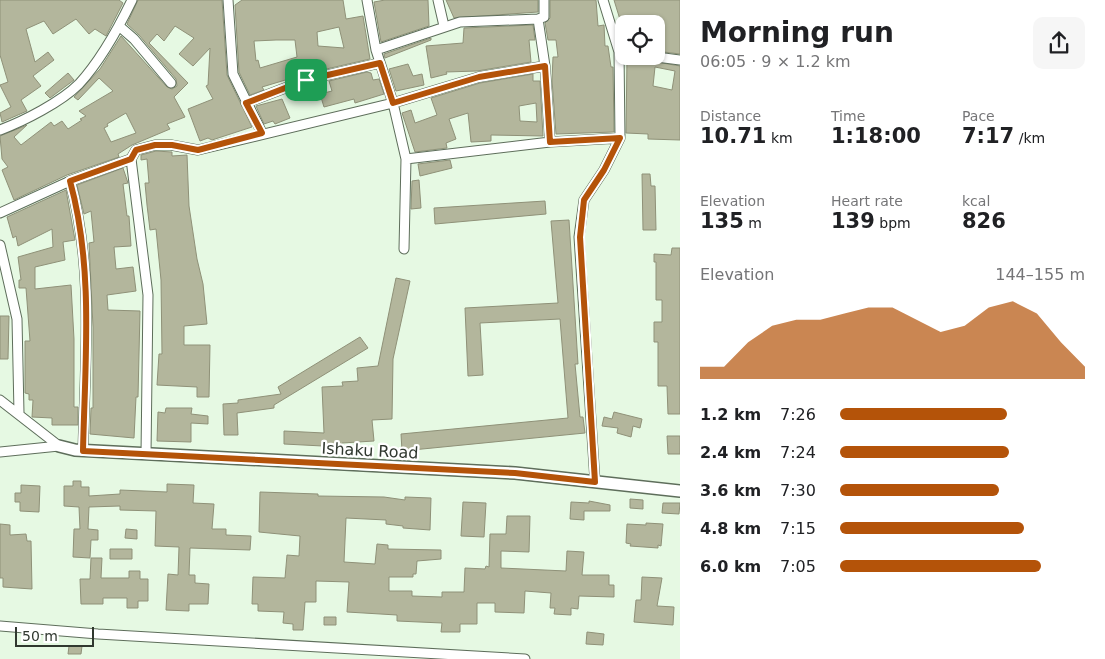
<!DOCTYPE html>
<html lang="en">
<head>
<meta charset="utf-8">
<style>
  body { margin:0; font-family:"DejaVu Sans",sans-serif; background:#f6f6f6; color:#202124; height:100vh; display:flex; flex-direction:column; font-size:19px; white-space:nowrap }
  * { box-sizing:border-box; margin:0 }
  p { font-size:16px; color:#757577 }
  .icon { flex:none; width:28px; height:28px; fill:none; stroke:currentColor; stroke-width:2; stroke-linecap:round; stroke-linejoin:round }
  .map { position:relative; flex:1; overflow:hidden }
  .details { display:flex; flex-direction:column; background:#fff; width:425px }
  .details>* { flex:none }
  .fabs { position:absolute; left:615px; top:15px; display:grid; gap:10px }
  .fabs a { display:grid; place-items:center; width:50px; height:50px; border-radius:10px; background:#fff; box-shadow:0 1px 4px #0004; font-size:25px }
  .scale { position:absolute; left:15px; bottom:12px; width:79px; box-sizing:border-box; padding-left:5px; border:2px solid #30382f; border-top:0; font-size:14px; line-height:18px; white-space:nowrap; color:#30382f; -webkit-text-stroke:4px #fff; paint-order:stroke }
  .pin { position:absolute; display:grid; place-items:center; width:42px; height:42px; color:#fff; margin:-21px; border-radius:10px; box-shadow:0 2px 8px #0006 }
  .round { display:grid; place-items:center; flex:none; width:52px; height:52px; border-radius:10px; background:#f6f6f6 }
  .headline { display:flex; align-items:center; justify-content:space-between; height:85px; padding:0 20px }
  h1 { font-size:28px; font-weight:700; line-height:38px }
  .figures { display:grid; grid-template-columns:repeat(3,1fr); gap:8px; height:85px; padding:5px 20px }
  .figures div { display:grid; align-content:center }
  .figures b { font-size:21px; font-weight:700 }
  .figures small { font-size:14px; font-weight:400 }
  .figures p { font-size:14px }
  .chart { height:140px; padding:10px 20px }
  .chart p { display:flex; justify-content:space-between }
  .chart svg { width:100%; height:90px; margin-top:5px; fill:#b45309; opacity:.7 }
  ul { padding:0 20px; list-style:none; font-size:16px }
  li { display:grid; grid-template-columns:80px 60px 1fr; align-items:center; height:38px }
  li i { height:12px; border-radius:6px; background:#b45309 }
  main { display:flex; flex:1; min-height:0 }
  .map>svg:first-child { display:block }
  .building { fill:#b3b69c; stroke:#8f9178; fill-rule:evenodd }
  .lines { fill:none; stroke-linecap:round; stroke-linejoin:round }
  .minor-casing { stroke:#5e6e5b; stroke-width:11 }
  .tertiary-casing { stroke:#5e6e5b; stroke-width:14 }
  .minor { stroke:#fff; stroke-width:9 }
  .tertiary { stroke:#fff; stroke-width:11 }
  .route-casing { stroke:#fff; stroke-width:10 }
  .route { stroke:#b45309; stroke-width:6 }
  .labels { text-anchor:middle; stroke-width:4.5; stroke-linejoin:round; paint-order:stroke }
  .street-label { font-size:16px; fill:#30382f; stroke:#fff }
</style>
</head>
<body>
<main>
<div class="map">
<svg width="680" height="659" viewBox="0 0 680 659">
  <rect width="100%" height="100%" fill="#e6f9e3"/>
  <path class="building" d="M0,0H119L123,3L106,36L95,29L89,34L76,19L53,34L44,21L26,29L35,62L48,52L54,60L33,76L41,86L21,100L27,111L2,122L0,113L11,107L0,85L8,82L0,55Z
    M138,0H222L227,75L252,127L212,140L208,138L200,141L188,109L213,99L206,86L208,85L210,48L193,66L179,54L194,38L175,26L164,41L157,34L149,43L188,83L174,97L185,117L167,124L170,129L132,145L118,154L119,157L67,175L14,200L2,170L8,167L2,159L0,136L27,125L14,137L21,145L51,122L54,126L62,121L68,129L82,120L80,119L86,116L79,111L113,91L99,78L78,100L74,97L100,69L121,36L167,87L172,89L177,86L176,79L139,35L127,24ZM126,113L136,133L111,142L104,128L108,126L107,124Z
    M242,0H343L346,19L363,16L370,59L322,70L306,68L307,72L291,73L292,78L262,87L264,90L250,95L239,72L235,5ZM339,27L344,48L318,46L317,32ZM276,40H295L297,57L260,68L258,60L256,61L254,41Z
    M385,0H428L429,26L381,42L374,2Z
    M446,0H538V12L454,18Z
    M550,0H596L598,26L604,25L605,46H608L611,67H613L614,132L556,134L552,80L553,57H558L556,40H548L545,23L550,18Z
    M614,0H680V54L656,51L658,16L622,26Z
    M533,25L535,40H529L531,62L477,71L446,72L447,74L431,78L426,46L463,43L464,28Z
    M431,38V40L385,58L384,54Z
    M627,57L680,66V140L648,139V134L626,133ZM655,67L675,71L672,90L653,86Z
    M408,64L413,76L422,74L424,85L396,91L389,69Z
    M367,72L371,73L373,80L379,79L384,94L355,103L354,99L324,107L320,94L332,91L329,81Z
    M68,73L74,80L50,98L45,93Z
    M533,74V81H540L543,136L491,135V141L471,142L468,113L449,119L456,139L446,143L447,148L415,152L402,113L411,110L415,123L437,115L431,98L480,83ZM536,103L537,122L520,121L519,106Z
    M282,99L290,118L275,124L273,121L264,124L256,106Z
    M156,151L172,152V156L187,155L189,206L197,259L203,284L207,324L184,326V345H210L209,397H197V387L157,385L159,354H162L161,280L156,229L150,230L147,205L145,183H149L147,159L141,160V155Z
    M450,160L452,168L420,176L418,164Z
    M123,168L128,183L123,184L127,216H129L131,246L114,247L116,269L133,267L136,291L107,295L108,310L140,311L138,397H136L134,438L90,434L91,408H93V327L89,243L94,242L91,211L84,214L77,185Z
    M642,174H650L651,186H655L656,230H643Z
    M419,180L421,208L411,209L412,181Z
    M66,190L75,240L63,242L65,260L35,267V289L71,285L74,339V407H78V425H52V418L32,417L33,400H29V394L25,393V341H30L26,288H19V280H21L18,257L53,247L52,229L18,246L16,236L13,238L7,217Z
    M545,201L546,214L435,224L434,208Z
    M569,220L578,364H575L580,417H583L585,433L402,451L401,434L568,418L560,319L480,323L483,375L468,376L465,308L558,303L551,221Z
    M672,248H680V414H668L667,386H658V342H654V322H662V300H656V262H654V254L671,255Z
    M396,278L410,281L393,359L392,419L372,420L374,441L342,443V447L284,444V431L324,433L322,387L343,386L342,382L358,381L357,368L378,366Z
    M0,316H9L8,359H0Z
    M360,337L368,348L274,405V408L237,413L238,435H224L223,404L238,403V400L281,394L278,387Z
    M166,408H192L191,414L208,416V424L191,423V442L157,441L158,412L165,413Z
    M614,412L642,419L640,428L633,426L631,437L617,433L618,428L602,426L604,417L612,419Z
    M667,436H680V454H668Z
    M73,481H81V487H89V496L120,494V490L167,492V484L194,485L193,503L214,504L212,529H226V535L251,536L250,550L190,548L189,575H195V583L209,584L208,604H189V611L166,610L168,574L178,575L179,547L155,546L156,511L120,510V506L89,507L88,529L98,530V540H91L90,558L73,557L74,529H80L79,507L64,506V486H73Z
    M21,485L40,486L39,512L20,511V502H15V493H21Z
    M260,492L318,494V496L384,497L405,500V497L431,498L430,530L403,528V526L386,524V520L346,518L344,562L375,564L377,544L388,545V549L441,550V559L417,561L416,574H413V577H389V591H412V596L442,597V592H464L465,568L485,569L486,566L489,567L490,534H506L507,516H530L529,552L501,551V568L566,571L567,551L584,552L582,575H609V585H614V597L579,596L578,609L571,608V615L554,614L555,608H550L551,593L525,591L524,613L495,612V603H477V624H460V632H441L442,623L397,621V615L347,612L349,582L316,581V602H305L303,630H293V624L283,623L284,612L258,611V604H252L253,577L285,578L287,555L299,556L300,536L259,532Z
    M630,499L643,500V509L630,508Z
    M589,501L610,505V511H584V520L570,519L571,502L589,503Z
    M463,502L486,503L484,537L461,536Z
    M663,503H680L679,514L662,513Z
    M646,523L663,524L661,546L658,545V548L630,546L631,544L626,543L627,524L646,525Z
    M0,524L10,525V535L26,534L27,541H31L32,589L3,587V578H0Z
    M126,529L137,530V539L125,538Z
    M110,549H132V559H110Z
    M91,558H102L101,578H129V571H140V579H148V601H138V608H127V598H103V604H81L80,579H90Z
    M642,577L662,578L657,606L674,607L673,625L634,622L636,600H641Z
    M324,617H336V625H324Z
    M587,632L604,634L603,645L586,644Z
    M69,646H82L81,654H68Z"/>
  <g class="lines">
    <defs>
      <path id="minor" d="M228,0L233,74L262,133
        M367,0L376,50L393,103L406,159L404,249
        M438,0L444,26
        M538,19L545,66L550,142
        M119,26L134,39L171,83
        M376,50L460,22L538,19L544,17V0
        M649,56L680,60
        M246,103L306,80L380,63
        M0,130C24,121 61,102 79,84C101,60 118,29 132,0
        M406,159L550,142L620,138
        M70,181C94,268 85,361 83,451
        M0,213L70,181L131,159
        M0,245L17,319L19,413
        M0,400L59,446
        M0,452L59,446
        M146,454L148,295L131,159L136,150L155,145H171L198,150L393,103L479,77L545,66
        M595,481L579,237L584,200L604,170L620,138L619,52L603,0
        M0,626L98,634L525,659"/>
      <path id="tertiary" d="M59,446L75,450L515,473L680,491"/>
    </defs>
    <use href="#minor" class="minor-casing"/>
    <use href="#tertiary" class="tertiary-casing"/>
    <use href="#minor" class="minor"/>
    <use href="#tertiary" class="tertiary"/>
  </g>
  <g class="lines">
    <defs>
      <path id="route" d="M380,63L393,103L479,77L545,66L550,142L620,138L604,170L584,200L580,237L595,482L515,473L83,451C85,361 94,268 70,181L131,159L136,150L155,145H172L198,150L262,133L246,103L306,80Z"/>
    </defs>
    <use href="#route" class="route-casing"/>
    <use href="#route" class="route"/>
  </g>
  <g class="labels">
    <g class="street-label">
      <text transform="translate(370 450) rotate(3)" y="6">Ishaku Road</text>
    </g>
  </g>
</svg>
<div class="fabs">
<a><svg class="icon" aria-label="locate" viewBox="0 0 24 24"><circle cx="12" cy="12" r="6"/><path d="M12 2v4M12 18v4M2 12h4M18 12h4"/></svg></a>
</div>
<div class="scale">50 m</div>
<div class="pin" style="left:306px;top:80px;background:#1e9e55"><svg class="icon" aria-label="arrive" viewBox="0 0 24 24"><path d="M6 21V4h12l-3 4 3 4H6"/></svg></div>
</div>
<section class="details">
<div class="headline"><div><h1>Morning run</h1><p>06:05 · 9 × 1.2 km</p></div><a class="round"><svg class="icon" aria-label="share" viewBox="0 0 24 24"><path d="M12 15V3M7 8l5-5 5 5M5 13v7h14v-7"/></svg></a></div>
<div class="figures">
<div><p>Distance</p><b>10.71<small> km</small></b></div>
<div><p>Time</p><b>1:18:00</b></div>
<div><p>Pace</p><b>7:17<small> /km</small></b></div>
</div>
<div class="figures">
<div><p>Elevation</p><b>135<small> m</small></b></div>
<div><p>Heart rate</p><b>139<small> bpm</small></b></div>
<div><p>kcal</p><b>826</b></div>
</div>
<div class="chart"><p><span>Elevation</span>144–155 m</p>
<svg viewBox="0 0 160 44" preserveAspectRatio="none"><path d="M0 44V38L10 38L20 26L30 18L40 15L50 15L60 12L70 9L80 9L90 15L100 21L110 18L120 9L130 6L140 12L150 26L160 38V44z"/></svg>
</div>
<ul>
<li><b>1.2 km</b>7:26<i style="width:68%"></i></li>
<li><b>2.4 km</b>7:24<i style="width:69%"></i></li>
<li><b>3.6 km</b>7:30<i style="width:65%"></i></li>
<li><b>4.8 km</b>7:15<i style="width:75%"></i></li>
<li><b>6.0 km</b>7:05<i style="width:82%"></i></li>
</ul>
</section>
</main>
</body>
</html>
